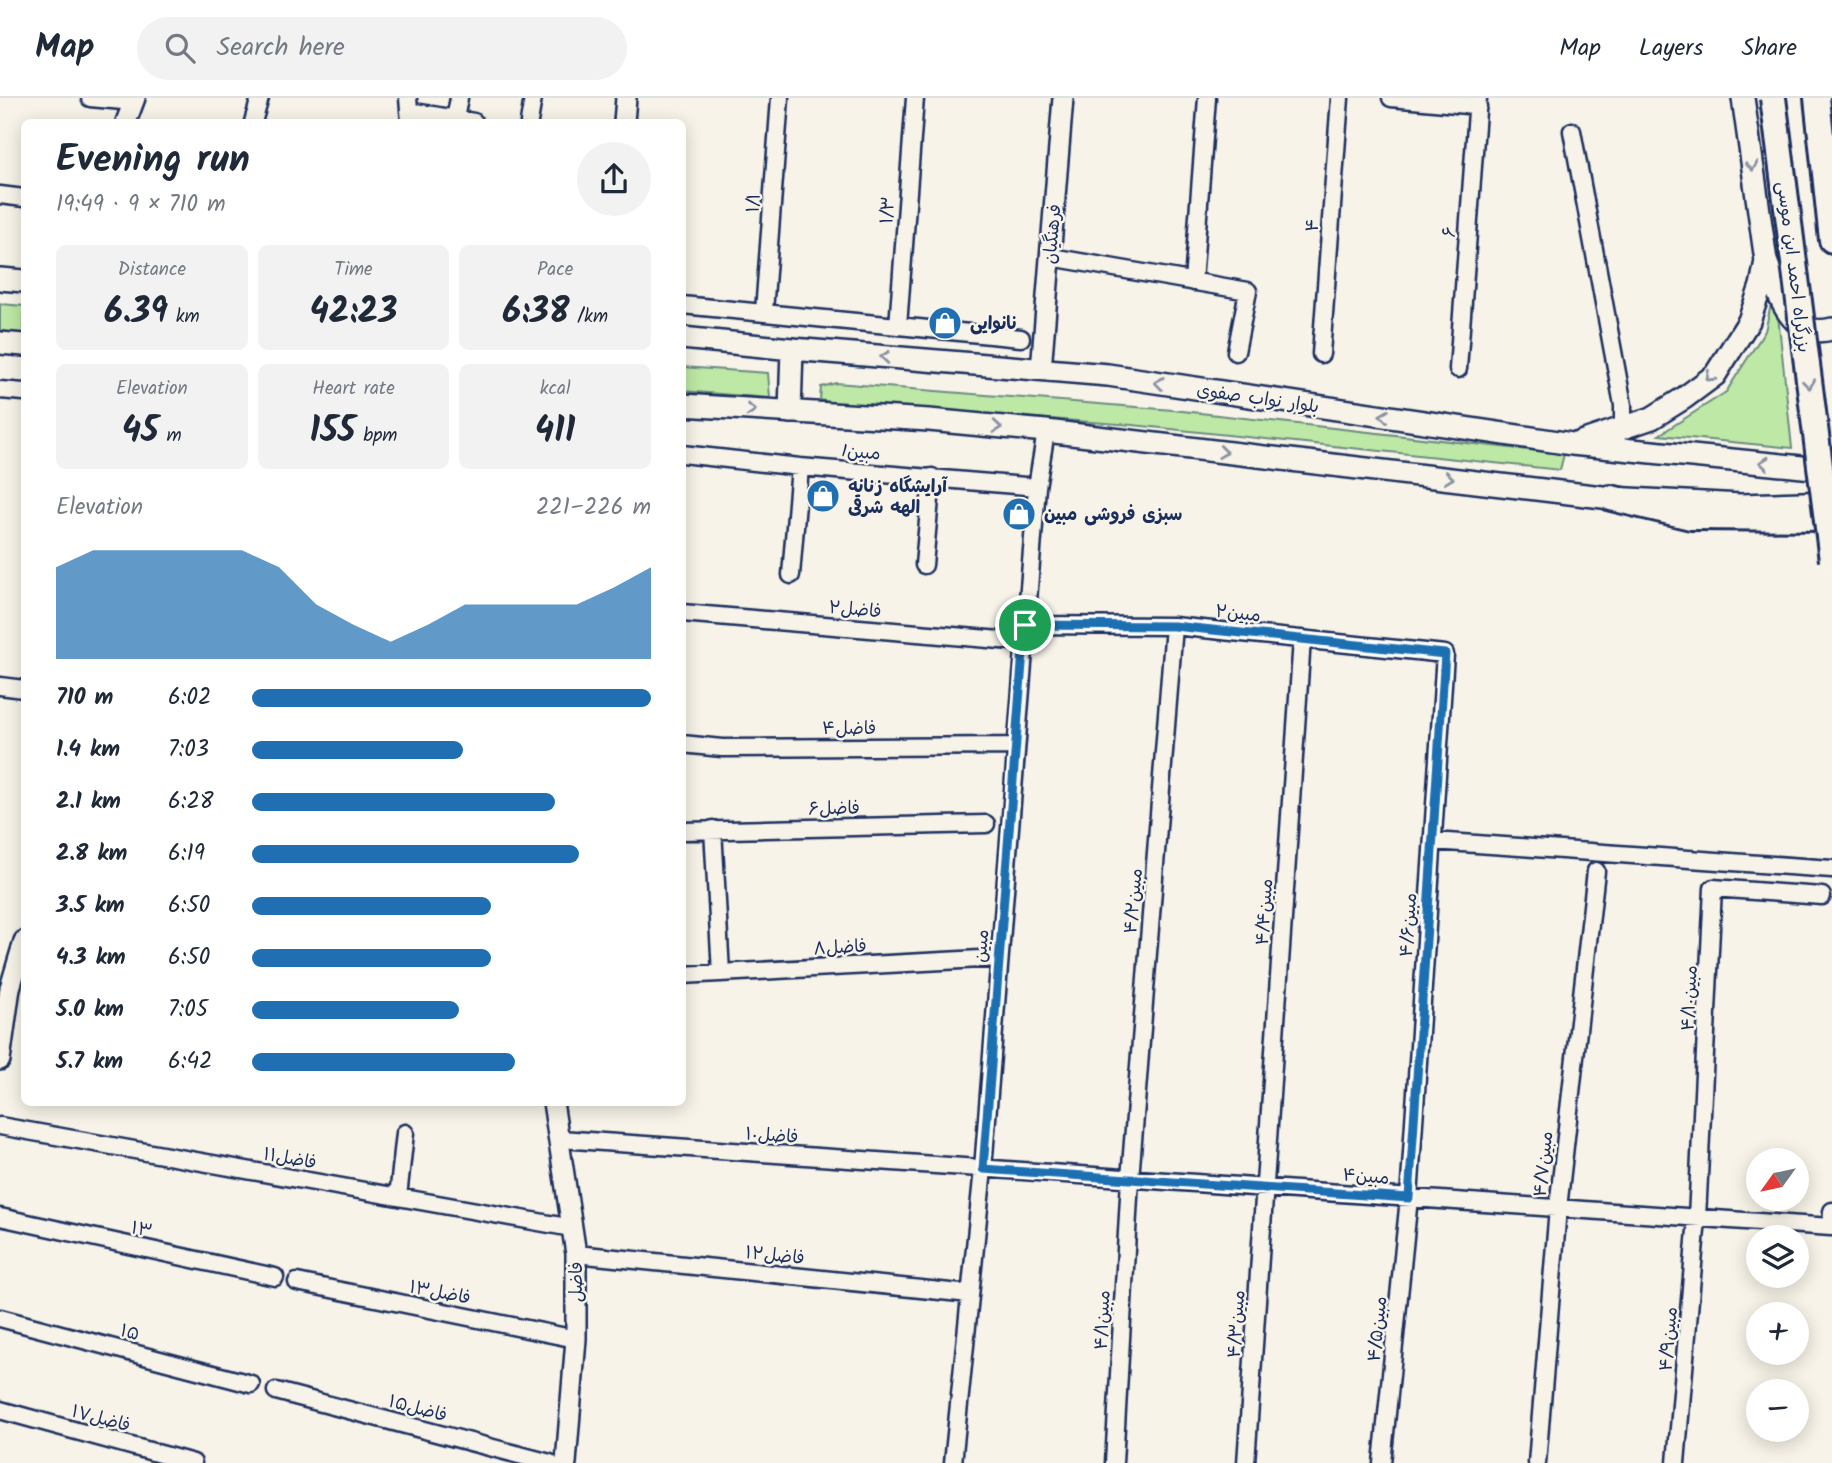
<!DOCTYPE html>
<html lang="en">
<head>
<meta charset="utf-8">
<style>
  body { margin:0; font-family:Kalam,"Playpen Sans Arabic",sans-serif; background:#f2f2f3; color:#1f2937; height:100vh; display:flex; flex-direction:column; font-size:26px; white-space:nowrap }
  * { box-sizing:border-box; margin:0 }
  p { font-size:23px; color:#747a83 }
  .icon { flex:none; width:38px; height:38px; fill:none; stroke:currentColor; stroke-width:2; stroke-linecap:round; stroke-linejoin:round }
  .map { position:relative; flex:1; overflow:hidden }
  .panel { position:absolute; left:21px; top:21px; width:665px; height:987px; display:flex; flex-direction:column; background:#fff; border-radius:10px; box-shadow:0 4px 18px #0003 }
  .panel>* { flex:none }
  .needle { width:46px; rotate:237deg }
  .controls { position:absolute; left:1746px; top:1050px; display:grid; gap:14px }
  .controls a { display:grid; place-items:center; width:63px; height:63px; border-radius:50%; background:#fff; box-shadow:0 4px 18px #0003; font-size:35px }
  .pin { position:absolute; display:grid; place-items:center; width:60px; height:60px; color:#fff; margin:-30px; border:4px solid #fff; border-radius:50%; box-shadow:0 2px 7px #0007 }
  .round { display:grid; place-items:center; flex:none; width:74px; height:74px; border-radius:37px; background:#f2f2f3 }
  .overview { display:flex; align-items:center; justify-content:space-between; height:119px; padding:0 35px }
  h1 { font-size:38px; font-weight:700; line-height:52px }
  .metrics { display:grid; grid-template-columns:repeat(3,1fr); gap:10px; height:119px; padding:7px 35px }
  .metrics div { display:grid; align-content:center; border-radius:10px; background:#f2f2f3; text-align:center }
  .metrics b { font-size:35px; font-weight:700 }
  .metrics small { font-size:19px; font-weight:400 }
  .metrics p { font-size:19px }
  .chart { height:196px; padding:14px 35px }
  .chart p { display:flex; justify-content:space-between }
  .chart svg { width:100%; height:126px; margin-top:7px; fill:#1f6fb2; opacity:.7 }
  ul { padding:0 35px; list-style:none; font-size:23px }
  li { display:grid; grid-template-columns:112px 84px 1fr; align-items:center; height:52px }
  li i { height:18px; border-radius:9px; background:#1f6fb2 }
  header { display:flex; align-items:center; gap:42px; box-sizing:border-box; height:98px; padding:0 35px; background:#fff; border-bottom:2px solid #e0e1e3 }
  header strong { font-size:33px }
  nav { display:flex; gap:38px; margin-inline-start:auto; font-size:24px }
  .search { width:490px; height:63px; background:#f2f2f3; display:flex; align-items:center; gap:18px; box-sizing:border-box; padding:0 24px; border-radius:38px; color:#747a83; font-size:26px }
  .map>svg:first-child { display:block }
  .green { fill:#bee8a5; stroke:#6c8c82; stroke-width:2 }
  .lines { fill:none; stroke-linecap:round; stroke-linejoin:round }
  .minor-casing { stroke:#1b2f5e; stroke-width:21 }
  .tertiary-casing { stroke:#1b2f5e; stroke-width:24 }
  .secondary-casing { stroke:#1b2f5e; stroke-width:26 }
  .trunk-casing { stroke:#1b2f5e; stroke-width:30 }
  .minor { stroke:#f7f3e8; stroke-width:16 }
  .tertiary { stroke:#f7f3e8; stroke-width:19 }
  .secondary { stroke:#f7f3e8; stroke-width:21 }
  .trunk { stroke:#f7f3e8; stroke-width:24 }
  .trunk-bridge-casing { stroke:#1b2f5e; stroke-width:30; stroke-linecap:butt }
  .trunk-bridge { stroke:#f7f3e8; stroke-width:24 }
  .oneway { stroke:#8991a3 }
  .route-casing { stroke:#fff; stroke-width:14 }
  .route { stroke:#1f6fb2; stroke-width:9 }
  .labels { text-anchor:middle; stroke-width:5; stroke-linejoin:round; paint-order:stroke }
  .street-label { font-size:18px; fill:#1b2f5e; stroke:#f7f3e8 }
  .poi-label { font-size:18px; font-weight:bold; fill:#1b2f5e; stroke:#f7f3e8; text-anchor:start }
</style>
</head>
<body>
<header>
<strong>Map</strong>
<div class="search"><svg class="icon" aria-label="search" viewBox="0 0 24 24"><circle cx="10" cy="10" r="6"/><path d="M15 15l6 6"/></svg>Search here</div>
<nav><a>Map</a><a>Layers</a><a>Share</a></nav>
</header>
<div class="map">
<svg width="1832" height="1365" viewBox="0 0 1832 1365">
  <rect width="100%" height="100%" fill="#f7f3e8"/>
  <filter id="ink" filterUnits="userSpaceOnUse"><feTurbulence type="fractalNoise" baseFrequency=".0143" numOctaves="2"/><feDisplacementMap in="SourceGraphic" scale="14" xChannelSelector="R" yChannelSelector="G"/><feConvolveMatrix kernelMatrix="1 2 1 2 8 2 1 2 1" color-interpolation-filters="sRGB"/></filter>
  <g filter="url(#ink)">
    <path class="green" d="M1775,189L1792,350L1659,337L1726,294L1765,233Z
      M0,206L24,208V238L0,236Z
      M682,269L768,275L770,300L683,293Z
      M836,285L1173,312L1564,356L1560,372L1133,327L839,306L820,302L821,289Z"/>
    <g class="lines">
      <defs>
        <path id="minor" d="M90,0L134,4
          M408,0L410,24
          M1391,0L1478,8
          M409,13L474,24
          M455,21L459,0
          M253,24L260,0
          M529,24L533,0
          M1572,33L1623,307V330
          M0,97L24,100
          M1051,159L1248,193L1236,254
          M1193,184L1207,0
          M682,207L1021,240
          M764,214L780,0
          M898,228L915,0
          M1321,256L1340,0
          M1458,271L1478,0
          M0,292L24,294
          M682,356L800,369L1037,389
          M924,467L932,379
          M791,477L800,369
          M682,515L1024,544
          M1025,527L1174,528L1445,556L1409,1100L1382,1365
          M0,588L24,591
          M682,646L722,650L1016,648
          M713,731L721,875
          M682,733L986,726
          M1433,743L1832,771
          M682,877L999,860
          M0,1028L572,1130
          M560,1041L1831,1129L1832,1113
          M398,1099L405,1035
          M0,1119L275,1179
          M576,1156L970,1196
          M297,1184L576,1241
          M0,1220L251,1286
          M276,1293L550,1365
          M0,1312L193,1365
          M953,1365L983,1071L1037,389L1046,333
          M1114,1365L1130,1081L1174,528
          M1246,1365L1302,541
          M1537,1365L1558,1110L1596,773
          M1676,1365L1697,1120L1713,790L1822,798"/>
        <path id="tertiary" d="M126,24L135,0
          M624,24L626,0
          M1041,272L1063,0
          M0,962L10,890L24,843
          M553,1004L576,1156V1241L566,1365"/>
        <path id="secondary" d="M1766,163C1779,195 1788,242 1832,231
          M0,181L24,183
          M682,240L792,251L1108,277L1572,346L1832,372
          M0,245L24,247
          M682,307L929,322L1046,333L1611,400L1741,407L1832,404
          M790,314L792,251
          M1581,344L1652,320L1684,300L1715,277L1749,223L1761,188L1766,163L1743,0"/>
        <path id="trunk" d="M1817,0L1832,142
          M1611,400L1691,419L1832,420"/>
      </defs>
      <use href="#minor" class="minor-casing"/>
      <use href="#tertiary" class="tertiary-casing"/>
      <use href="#secondary" class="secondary-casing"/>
      <use href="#trunk" class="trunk-casing"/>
      <use href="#minor" class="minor"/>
      <use href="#tertiary" class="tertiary"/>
      <use href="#secondary" class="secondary"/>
      <use href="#trunk" class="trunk"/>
      <defs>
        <path id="trunk-bridge" d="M1773,0L1832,462"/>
      </defs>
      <use href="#trunk-bridge" class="trunk-bridge-casing"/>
      <use href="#trunk-bridge" class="trunk-bridge"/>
    </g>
    <defs><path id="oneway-chevron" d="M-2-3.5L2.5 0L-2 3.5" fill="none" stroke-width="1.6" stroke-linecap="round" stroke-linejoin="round" transform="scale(1.75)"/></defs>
    <g class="oneway">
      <use href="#oneway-chevron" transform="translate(1752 68) rotate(82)"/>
      <use href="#oneway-chevron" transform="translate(885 259) rotate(-175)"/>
      <use href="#oneway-chevron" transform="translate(1710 279) rotate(137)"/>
      <use href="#oneway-chevron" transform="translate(1159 285) rotate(-172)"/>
      <use href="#oneway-chevron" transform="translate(1809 286) rotate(83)"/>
      <use href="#oneway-chevron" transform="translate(751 312) rotate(4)"/>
      <use href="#oneway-chevron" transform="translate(1384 318) rotate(-172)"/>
      <use href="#oneway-chevron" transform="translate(997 329) rotate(5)"/>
      <use href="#oneway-chevron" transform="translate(1223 354) rotate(7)"/>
      <use href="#oneway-chevron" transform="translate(1764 365) rotate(-174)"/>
      <use href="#oneway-chevron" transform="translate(1449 380) rotate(7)"/>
    </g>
  </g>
  <g class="lines" filter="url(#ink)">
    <defs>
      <path id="route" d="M1025,527L1174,528L1445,556L1409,1100L983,1071Z"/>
    </defs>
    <use href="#route" class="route-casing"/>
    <use href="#route" class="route"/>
  </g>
  <defs>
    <symbol id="shop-disc" viewBox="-11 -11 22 22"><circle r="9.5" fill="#1f6fb2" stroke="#f7f3e8"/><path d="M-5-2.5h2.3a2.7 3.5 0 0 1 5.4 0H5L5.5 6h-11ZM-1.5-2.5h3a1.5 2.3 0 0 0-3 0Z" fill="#fff"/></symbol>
  </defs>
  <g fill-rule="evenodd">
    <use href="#shop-disc" x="926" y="206" width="38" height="38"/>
    <use href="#shop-disc" x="804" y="379" width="38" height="38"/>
    <use href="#shop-disc" x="1000" y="397" width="38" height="38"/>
  </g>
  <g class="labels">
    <g class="street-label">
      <text transform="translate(753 105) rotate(-86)" y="6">۱/۱</text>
      <text transform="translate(887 112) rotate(-86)" y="6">۱/۳</text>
      <text transform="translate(1312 127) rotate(-86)" y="6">۴</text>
      <text transform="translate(1449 134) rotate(-86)" y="6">۶</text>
      <text transform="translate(1052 136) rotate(-85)" y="6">فرهنگیان</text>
      <text transform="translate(1794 169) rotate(83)" y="6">بزرگراه احمد ابن موسی</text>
      <text transform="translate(1258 300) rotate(8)" y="6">بلوار نواب صفوی</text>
      <text transform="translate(861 354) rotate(4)" y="6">1مبین</text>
      <text transform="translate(855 511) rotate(5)" y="6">۲فاضل</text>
      <text transform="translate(1238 515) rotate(6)" y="6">۲مبین</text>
      <text x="849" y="636">۴فاضل</text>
      <text transform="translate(834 710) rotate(-1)" y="6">۶فاضل</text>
      <text transform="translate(1133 803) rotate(-85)" y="6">۴/۲مبین</text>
      <text transform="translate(1264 814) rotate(-86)" y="6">۴/۴مبین</text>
      <text transform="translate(1408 827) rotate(-86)" y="6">۴/۶مبین</text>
      <text transform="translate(981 848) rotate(-86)" y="6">مبین</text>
      <text transform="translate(840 849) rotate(-3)" y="6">۸فاضل</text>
      <text transform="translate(1689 900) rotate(-87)" y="6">۴/۱۰مبین</text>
      <text transform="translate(772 1037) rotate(4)" y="6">۱۰فاضل</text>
      <text transform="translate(290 1060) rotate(10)" y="6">۱۱فاضل</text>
      <text transform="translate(1543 1066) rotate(-84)" y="6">۴/۷مبین</text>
      <text transform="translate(1366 1078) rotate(4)" y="6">۴مبین</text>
      <text transform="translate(142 1131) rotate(12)" y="6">۱۳</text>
      <text transform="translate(775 1157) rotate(6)" y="6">۱۲فاضل</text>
      <text transform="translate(576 1184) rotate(-90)" y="6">فاضل</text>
      <text transform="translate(440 1194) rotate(11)" y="6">۱۳فاضل</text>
      <text transform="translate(1102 1222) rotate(-87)" y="6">۴/۱مبین</text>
      <text transform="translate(1236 1226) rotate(-86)" y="6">۴/۳مبین</text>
      <text transform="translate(1377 1231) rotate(-84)" y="6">۴/۵مبین</text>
      <text transform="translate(130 1234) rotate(15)" y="6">۱۵</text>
      <text transform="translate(1668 1241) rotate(-85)" y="6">۴/۹مبین</text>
      <text transform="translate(418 1310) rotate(15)" y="6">۱۵فاضل</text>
      <text transform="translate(101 1320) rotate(15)" y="6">۱۷فاضل</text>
    </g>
    <g class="poi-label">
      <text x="970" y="231">نانوایی</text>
      <text x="848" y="394">آرایشگاه زنانه<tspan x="848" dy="21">الهه شرقی</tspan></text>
      <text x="1044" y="422">سبزی فروشی مبین</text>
    </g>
  </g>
</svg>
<div class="controls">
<a><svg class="needle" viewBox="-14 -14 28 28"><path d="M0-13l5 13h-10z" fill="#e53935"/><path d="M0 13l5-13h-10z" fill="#747a83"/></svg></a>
<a><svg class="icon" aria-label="layers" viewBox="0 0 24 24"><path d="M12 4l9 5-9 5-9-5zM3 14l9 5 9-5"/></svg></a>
<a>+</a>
<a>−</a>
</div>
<div class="pin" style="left:1025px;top:527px;background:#1e9e55"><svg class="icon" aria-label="arrive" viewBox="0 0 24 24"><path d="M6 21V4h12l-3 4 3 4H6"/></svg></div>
<section class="panel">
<div class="overview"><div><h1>Evening run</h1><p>19:49 · 9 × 710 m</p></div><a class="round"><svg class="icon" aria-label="share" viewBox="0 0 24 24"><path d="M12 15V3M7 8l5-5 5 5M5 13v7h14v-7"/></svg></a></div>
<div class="metrics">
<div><p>Distance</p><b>6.39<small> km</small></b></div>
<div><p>Time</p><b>42:23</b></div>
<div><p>Pace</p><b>6:38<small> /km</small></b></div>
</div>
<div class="metrics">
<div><p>Elevation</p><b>45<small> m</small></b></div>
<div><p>Heart rate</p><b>155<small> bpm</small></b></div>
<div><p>kcal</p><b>411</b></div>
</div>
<div class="chart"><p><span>Elevation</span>221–226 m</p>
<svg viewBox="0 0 160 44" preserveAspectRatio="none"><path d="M0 44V12L10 6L20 6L30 6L40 6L50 6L60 12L70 25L80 32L90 38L100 32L110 25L120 25L130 25L140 25L150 19L160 12V44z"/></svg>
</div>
<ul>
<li><b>710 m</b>6:02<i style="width:100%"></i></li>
<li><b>1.4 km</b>7:03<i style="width:53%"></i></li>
<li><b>2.1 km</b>6:28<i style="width:76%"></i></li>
<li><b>2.8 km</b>6:19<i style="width:82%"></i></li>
<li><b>3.5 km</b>6:50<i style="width:60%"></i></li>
<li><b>4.3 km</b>6:50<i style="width:60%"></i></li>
<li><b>5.0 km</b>7:05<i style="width:52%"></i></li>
<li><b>5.7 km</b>6:42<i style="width:66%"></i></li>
</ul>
</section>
</div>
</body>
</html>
